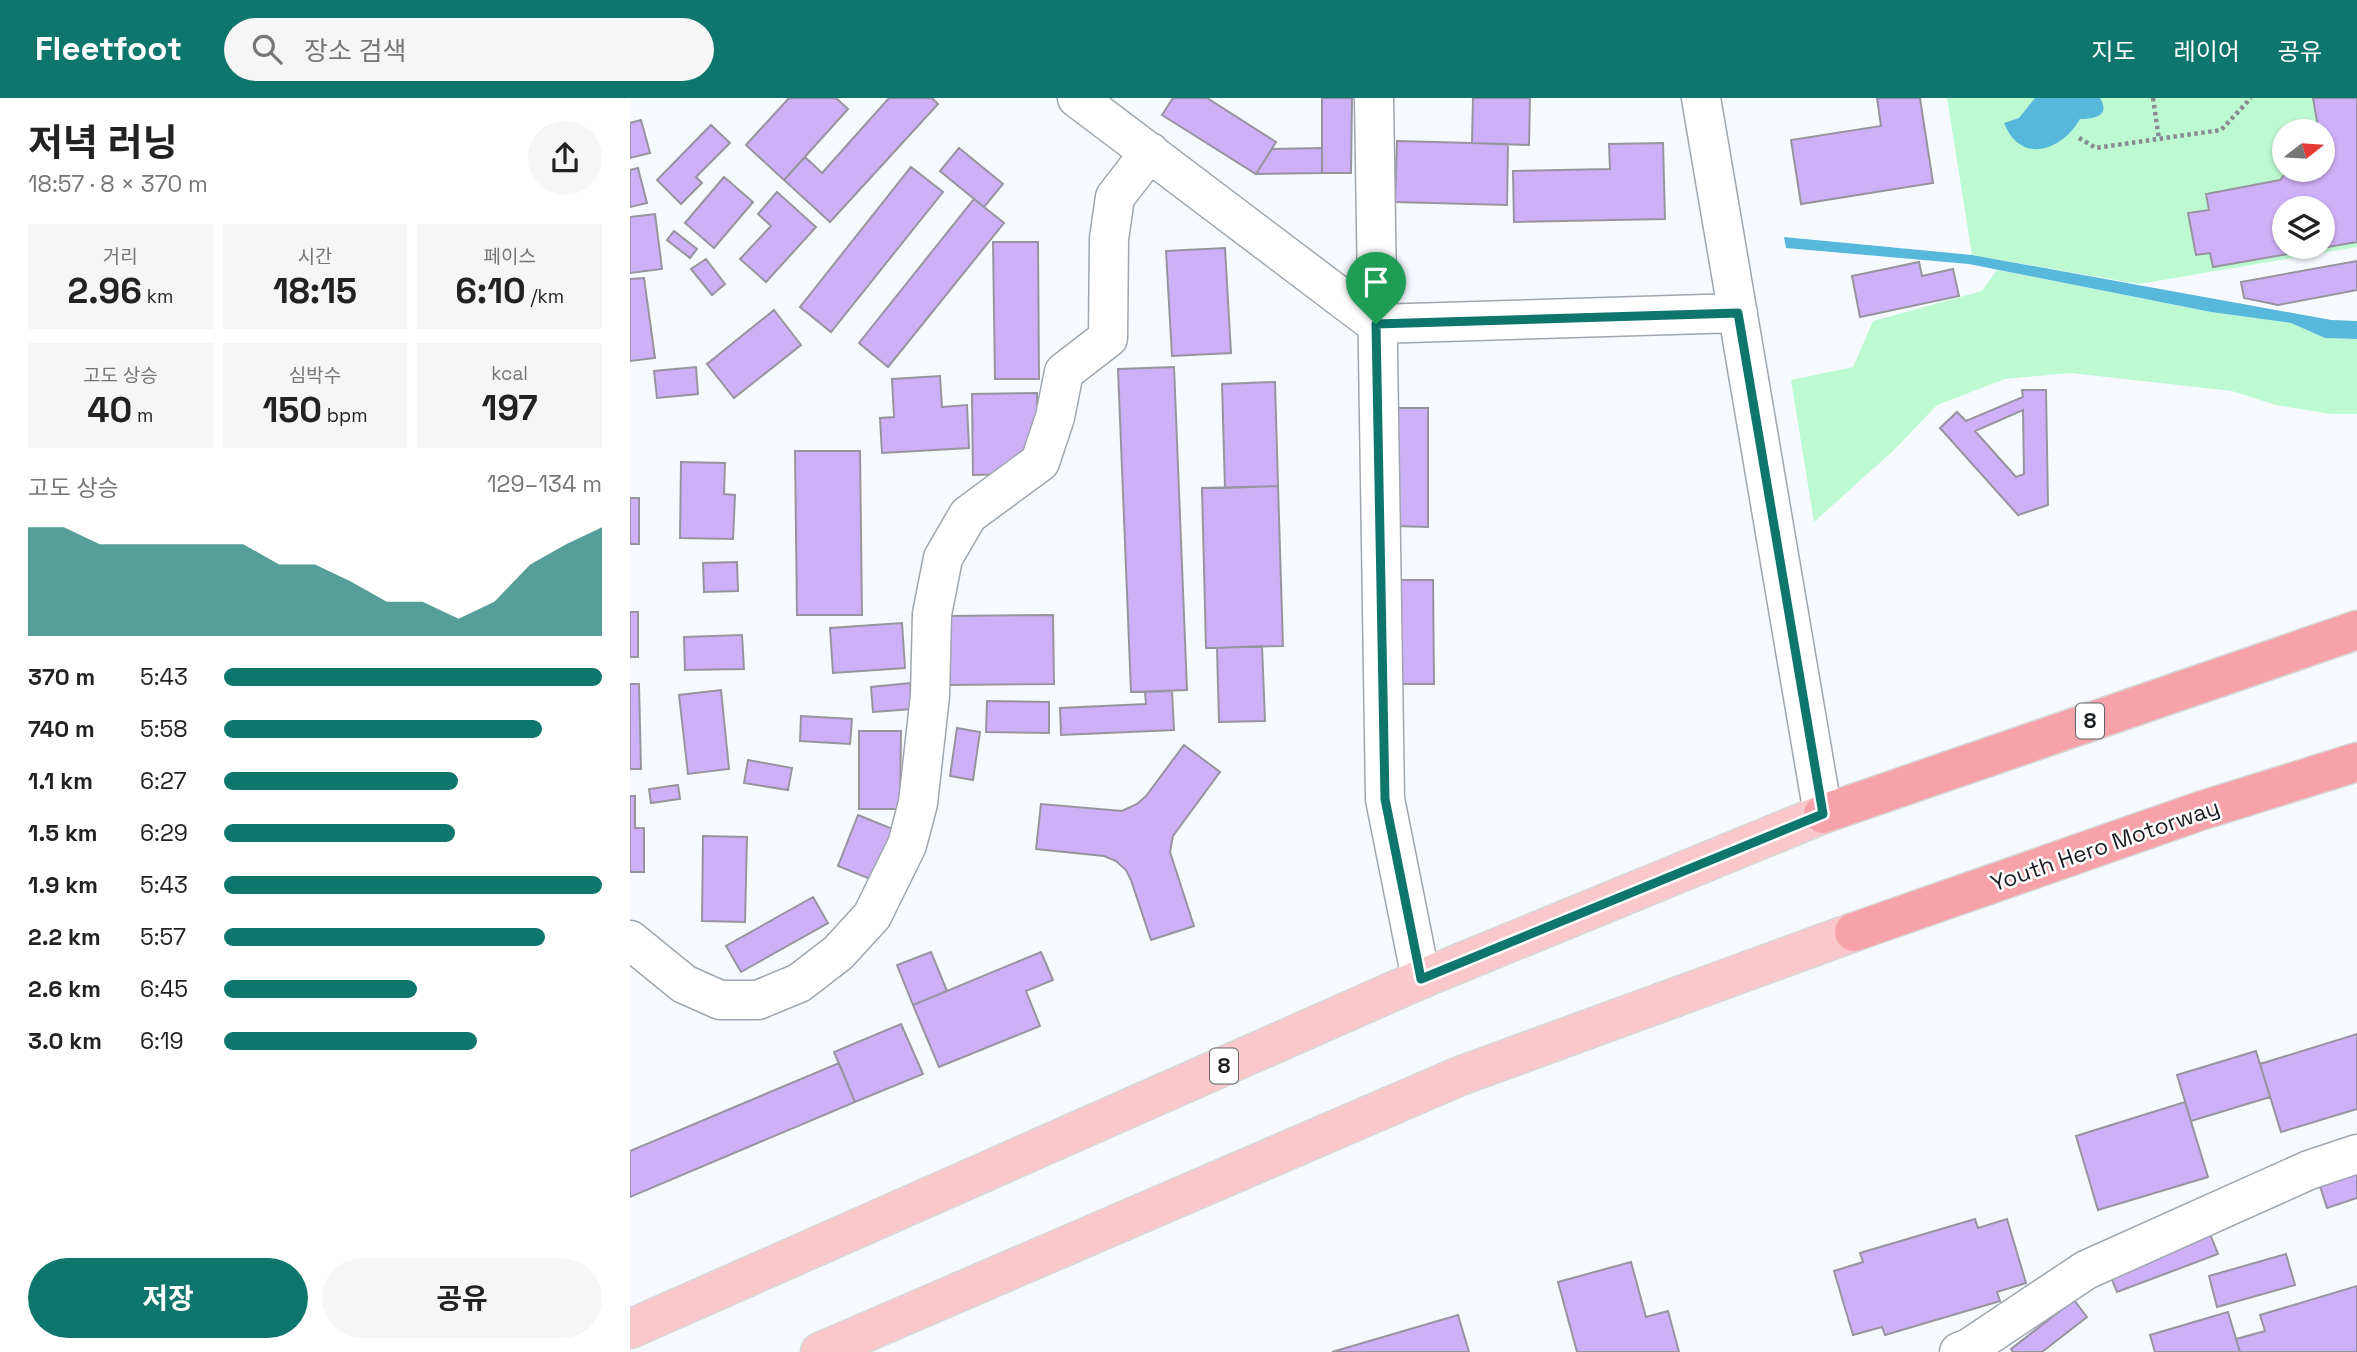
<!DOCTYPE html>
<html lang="ko">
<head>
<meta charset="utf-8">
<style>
  body { margin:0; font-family:"Space Grotesk","Noto Sans KR",sans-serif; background:#f6f6f6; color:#222; height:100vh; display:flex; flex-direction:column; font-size:26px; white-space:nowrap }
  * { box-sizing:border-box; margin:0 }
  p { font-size:23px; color:#767676 }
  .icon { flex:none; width:38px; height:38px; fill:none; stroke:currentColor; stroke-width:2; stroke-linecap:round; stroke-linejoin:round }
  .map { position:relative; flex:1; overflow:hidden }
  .sheet { display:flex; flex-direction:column; background:#fff; width:630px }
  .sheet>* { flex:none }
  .needle { width:46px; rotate:73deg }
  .controls { position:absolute; left:1642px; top:21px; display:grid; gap:14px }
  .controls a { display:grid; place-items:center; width:63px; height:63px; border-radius:50%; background:#fff; box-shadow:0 2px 5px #0004; font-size:35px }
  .pin { position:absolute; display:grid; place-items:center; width:60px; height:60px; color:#fff; margin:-72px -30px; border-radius:50% 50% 50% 0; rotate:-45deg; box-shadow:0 0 7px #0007 }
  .pin .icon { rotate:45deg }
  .round { display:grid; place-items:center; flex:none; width:74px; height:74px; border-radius:37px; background:#f6f6f6 }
  .overview { display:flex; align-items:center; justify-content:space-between; height:119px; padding:0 28px }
  h1 { font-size:38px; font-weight:700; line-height:52px }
  .stats { display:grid; grid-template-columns:repeat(3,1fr); gap:10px; height:119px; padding:7px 28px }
  .stats div { display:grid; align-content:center; border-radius:0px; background:#f6f6f6; text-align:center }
  .stats b { font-size:35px; font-weight:700 }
  .stats small { font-size:19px; font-weight:400 }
  .stats p { font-size:19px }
  .chart { height:196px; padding:14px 28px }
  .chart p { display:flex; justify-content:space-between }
  .chart svg { width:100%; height:126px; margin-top:7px; fill:#0f766e; opacity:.7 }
  .cta { display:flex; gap:14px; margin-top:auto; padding:14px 28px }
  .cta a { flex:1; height:80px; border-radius:42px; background:#0f766e; color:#fff; font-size:28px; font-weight:700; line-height:80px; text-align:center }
  .cta a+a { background:#f6f6f6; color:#222 }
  ul { padding:0 28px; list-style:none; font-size:23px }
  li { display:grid; grid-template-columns:112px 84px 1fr; align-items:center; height:52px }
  li i { height:18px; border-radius:9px; background:#0f766e }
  header { display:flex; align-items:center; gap:42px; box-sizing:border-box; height:98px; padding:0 35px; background:#0f766e; color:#fff }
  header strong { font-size:33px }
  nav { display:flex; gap:38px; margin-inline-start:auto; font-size:24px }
  .search { width:490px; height:63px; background:#f6f6f6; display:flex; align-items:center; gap:18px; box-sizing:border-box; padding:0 24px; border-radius:38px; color:#767676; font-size:26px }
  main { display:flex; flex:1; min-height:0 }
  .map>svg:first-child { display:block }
  .green { fill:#bdfad1; fill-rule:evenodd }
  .water { fill:#57b8dc }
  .building { fill:#ceb0f8; stroke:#98949f; stroke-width:2; fill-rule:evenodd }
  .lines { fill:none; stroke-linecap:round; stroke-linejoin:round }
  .minor-casing { stroke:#9ea6af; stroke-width:41 }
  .major-casing { stroke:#d6d7d7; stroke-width:41 }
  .highway-casing { stroke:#d6d7d7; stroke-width:41 }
  .path { stroke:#888b8f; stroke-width:4.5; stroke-dasharray:3.5 3.5; stroke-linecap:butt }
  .minor { stroke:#fff; stroke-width:38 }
  .major { stroke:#fac7cb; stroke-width:38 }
  .highway { stroke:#f7a2a9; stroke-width:38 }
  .route-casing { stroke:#fff; stroke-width:14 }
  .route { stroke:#0f766e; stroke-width:9 }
  .labels { text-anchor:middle; stroke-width:5; stroke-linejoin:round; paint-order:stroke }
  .shield { fill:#fff; stroke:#606264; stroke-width:2 }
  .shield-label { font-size:21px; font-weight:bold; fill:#1c1f22 }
  .street-label { font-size:23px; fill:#1c1f22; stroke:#fff }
</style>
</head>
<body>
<header>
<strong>Fleetfoot</strong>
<div class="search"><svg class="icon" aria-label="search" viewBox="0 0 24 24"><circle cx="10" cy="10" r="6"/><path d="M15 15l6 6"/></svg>장소 검색</div>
<nav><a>지도</a><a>레이어</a><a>공유</a></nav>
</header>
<main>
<section class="sheet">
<div class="overview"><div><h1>저녁 러닝</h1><p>18:57 · 8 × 370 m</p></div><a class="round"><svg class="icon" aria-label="share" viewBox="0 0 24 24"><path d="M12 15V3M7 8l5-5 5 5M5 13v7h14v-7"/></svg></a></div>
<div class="stats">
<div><p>거리</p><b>2.96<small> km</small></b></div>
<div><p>시간</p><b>18:15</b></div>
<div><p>페이스</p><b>6:10<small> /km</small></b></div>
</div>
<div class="stats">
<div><p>고도 상승</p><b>40<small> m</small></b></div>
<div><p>심박수</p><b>150<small> bpm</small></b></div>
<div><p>kcal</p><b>197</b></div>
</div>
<div class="chart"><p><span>고도 상승</span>129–134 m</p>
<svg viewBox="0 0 160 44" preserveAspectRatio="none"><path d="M0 44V6L10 6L20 12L30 12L40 12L50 12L60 12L70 19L80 19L90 25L100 32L110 32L120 38L130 32L140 19L150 12L160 6V44z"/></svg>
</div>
<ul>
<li><b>370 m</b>5:43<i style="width:100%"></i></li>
<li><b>740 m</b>5:58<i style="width:84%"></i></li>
<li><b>1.1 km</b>6:27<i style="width:62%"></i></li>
<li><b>1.5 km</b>6:29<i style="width:61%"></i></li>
<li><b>1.9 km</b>5:43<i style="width:100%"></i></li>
<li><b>2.2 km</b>5:57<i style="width:85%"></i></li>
<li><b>2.6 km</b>6:45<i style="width:51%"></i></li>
<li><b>3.0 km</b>6:19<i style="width:67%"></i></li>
</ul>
<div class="cta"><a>저장</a><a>공유</a></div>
</section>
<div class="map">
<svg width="1727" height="1254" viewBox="0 0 1727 1254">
  <rect width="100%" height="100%" fill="#f6fafe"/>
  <path class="green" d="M1317,0H1727V149L1509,186L1342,157ZM1654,33H1692V72H1654ZM1654,110H1692V149H1654Z
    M1367,172L1581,214L1661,225L1695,240L1727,241V316H1701L1646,307L1602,293L1441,275L1375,281L1307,307L1264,352L1184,424L1161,282L1223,269L1243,223L1352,193Z"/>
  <path class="water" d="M1405,0H1470C1481,18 1464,21 1450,21C1432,53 1390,67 1374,25L1389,20Z
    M1154,139L1342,157L1701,222L1727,223V241L1695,240L1661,225L1581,214L1339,166L1156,150Z"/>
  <path class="building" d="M159,0H206L218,11L154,82L116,47Z
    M259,0H302L308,6L200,124L154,82L175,59L192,75Z
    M543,0H577L646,44L626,76L532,17Z
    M692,0H722L721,75H692Z
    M843,0H900L899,47L842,45Z
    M1247,0H1290L1303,85L1171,106L1161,42L1251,28Z
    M1683,0H1727V144L1583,169L1580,155L1566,157L1558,115L1579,112L1576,96L1650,82L1658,72H1692V33H1685L1688,29ZM1654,110H1692V149H1654Z
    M11,22L20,55L0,60V25Z
    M81,27L100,45L66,79L72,85L51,106L27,82Z
    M767,43L878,46L877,107L765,104Z
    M1033,45L1035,121L884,124L883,73L980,71L979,46Z
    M329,50L373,86L354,109L310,73Z
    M692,50V75L626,76L642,51Z
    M281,69L313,94L201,234L170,209Z
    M8,70L17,105L0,109V72Z
    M94,79L123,104L84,150L55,125Z
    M147,94L186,129L136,184L110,161L141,128L128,116Z
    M344,101L374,125L258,269L229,245Z
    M25,116L32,171L0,175V119Z
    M44,133L67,151L60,160L37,142Z
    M363,144H408L409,281H365Z
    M595,150L601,255L542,258L536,153Z
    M76,161L95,186L82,197L61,171Z
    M1727,163V192L1648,207L1614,200L1611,184Z
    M1289,164L1292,178L1323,171L1329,198L1230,219L1222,178Z
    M14,180L25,260L0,263V181Z
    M144,212L171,247L104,300L77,266Z
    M66,269L68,296L27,300L24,273Z
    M544,269L557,592L501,594L488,271Z
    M310,278L312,309L337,307L339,350L252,355L250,320L264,319L262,281Z
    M645,284L648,388L595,390L592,286Z
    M1392,292H1416L1418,407L1388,417L1310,330L1327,314L1336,323L1393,299ZM1393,312L1394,376L1386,379L1345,333Z
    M407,295L408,351L385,376L343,377L342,296Z
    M763,310H798V429L764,428Z
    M165,353H230L232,517H167Z
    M51,364L95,365L94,396L105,397L103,441L50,440Z
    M648,388L653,548L576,550L572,390Z
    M0,400H9V446H0Z
    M107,464L108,493L74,494L73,465Z
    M768,482H803L804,586H768Z
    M0,514H8V559H0Z
    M423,517L424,586L320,587V518Z
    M272,525L275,570L203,575L200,530Z
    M112,537L114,571L55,572L54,539Z
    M632,548L635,623L589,624L587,550Z
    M280,585L283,611L243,614L241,589Z
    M0,586H9L11,671H0Z
    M91,592L99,671L58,676L49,597Z
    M542,593L544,632L431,637L430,610L516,606L515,594Z
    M357,603L419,604V635L356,634Z
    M171,618L222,621L220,646L170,643Z
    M327,630L350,634L343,682L320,678Z
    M229,633H271L270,711H229Z
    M554,647L590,674L543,738L540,754L564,828L521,842L501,782L496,772L486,763L474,758L406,751L411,706L492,713L507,706L516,698Z
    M118,662L162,670L158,692L114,685Z
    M48,687L50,701L21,705L19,691Z
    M0,698H5V730H14V774H0Z
    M228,717L265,732L245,783L208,768Z
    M73,738L117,739L115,824L72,823Z
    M183,799L198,825L111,874L96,848Z
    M301,854L317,893L283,907L267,867Z
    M411,854L423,882L396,893L410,928L309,969L283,907Z
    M271,926L293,976L225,1004L204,954Z
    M1727,936V1011L1651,1034L1630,966Z
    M1626,953L1640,999L1561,1023L1547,977Z
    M209,965L225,1004L0,1099V1053Z
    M1555,1004L1578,1079L1468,1112L1446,1038Z
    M1727,1075V1100L1697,1110L1690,1088Z
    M1345,1121L1348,1130L1377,1121L1396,1185L1367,1194L1370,1203L1255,1237L1252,1229L1223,1237L1204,1173L1233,1164L1230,1155Z
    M1580,1136L1588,1156L1487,1194L1479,1174Z
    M1656,1156L1665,1187L1587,1209L1579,1178Z
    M1001,1164L1016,1219L1038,1213L1049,1254H947L928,1184Z
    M1727,1188V1254H1610L1606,1241L1635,1233L1630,1217Z
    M1444,1202L1457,1219L1412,1254H1383L1381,1251Z
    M1598,1214L1610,1254H1525L1520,1237Z
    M828,1217L839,1254H702Z"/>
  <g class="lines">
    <defs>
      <path id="minor" d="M447,0L746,226L1108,215
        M744,0L755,701L791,881
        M1071,0L1193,716
        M0,842L54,886L90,902H128L169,885L208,855L242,818L277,747L288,705L300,598L302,516L313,460L338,417L410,364L425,319L434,274L478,240L479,141L485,99L520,54
        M1329,1254L1339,1250L1456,1172L1679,1072L1727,1056"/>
      <path id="major" d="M0,1231L791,881L1193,716
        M190,1254L830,978L1224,834"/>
      <path id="highway" d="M1193,716L1727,532
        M1224,834L1570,713L1727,664"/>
    </defs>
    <use href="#minor" class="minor-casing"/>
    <use href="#major" class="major-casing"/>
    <use href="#highway" class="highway-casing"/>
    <path class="path" d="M1523,0L1529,41
      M1449,40L1466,50L1591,32L1621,0"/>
    <use href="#minor" class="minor"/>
    <use href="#major" class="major"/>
    <use href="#highway" class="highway"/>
  </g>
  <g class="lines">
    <defs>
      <path id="route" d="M1108,215L1193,716L791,881L755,701L746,226Z"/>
    </defs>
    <use href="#route" class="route-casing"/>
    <use href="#route" class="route"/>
  </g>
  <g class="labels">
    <g class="shield">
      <rect x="1446" y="605.5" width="28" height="35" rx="5"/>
      <rect x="580" y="950.5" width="28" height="35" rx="5"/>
    </g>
    <g class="shield-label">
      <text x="1460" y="630">8</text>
      <text x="594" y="975">8</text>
    </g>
    <g class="street-label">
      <text transform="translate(1475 747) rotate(-19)" y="8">Youth Hero Motorway</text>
    </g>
  </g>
</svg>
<div class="controls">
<a><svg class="needle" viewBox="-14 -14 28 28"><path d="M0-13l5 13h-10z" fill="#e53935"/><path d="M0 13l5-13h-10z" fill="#767676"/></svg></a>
<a><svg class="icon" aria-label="layers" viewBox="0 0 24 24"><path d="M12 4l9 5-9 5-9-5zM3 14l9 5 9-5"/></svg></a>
</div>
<div class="pin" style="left:746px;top:226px;background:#1e9e55"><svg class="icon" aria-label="arrive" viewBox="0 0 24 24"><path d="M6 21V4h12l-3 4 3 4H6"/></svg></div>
</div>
</main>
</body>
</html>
